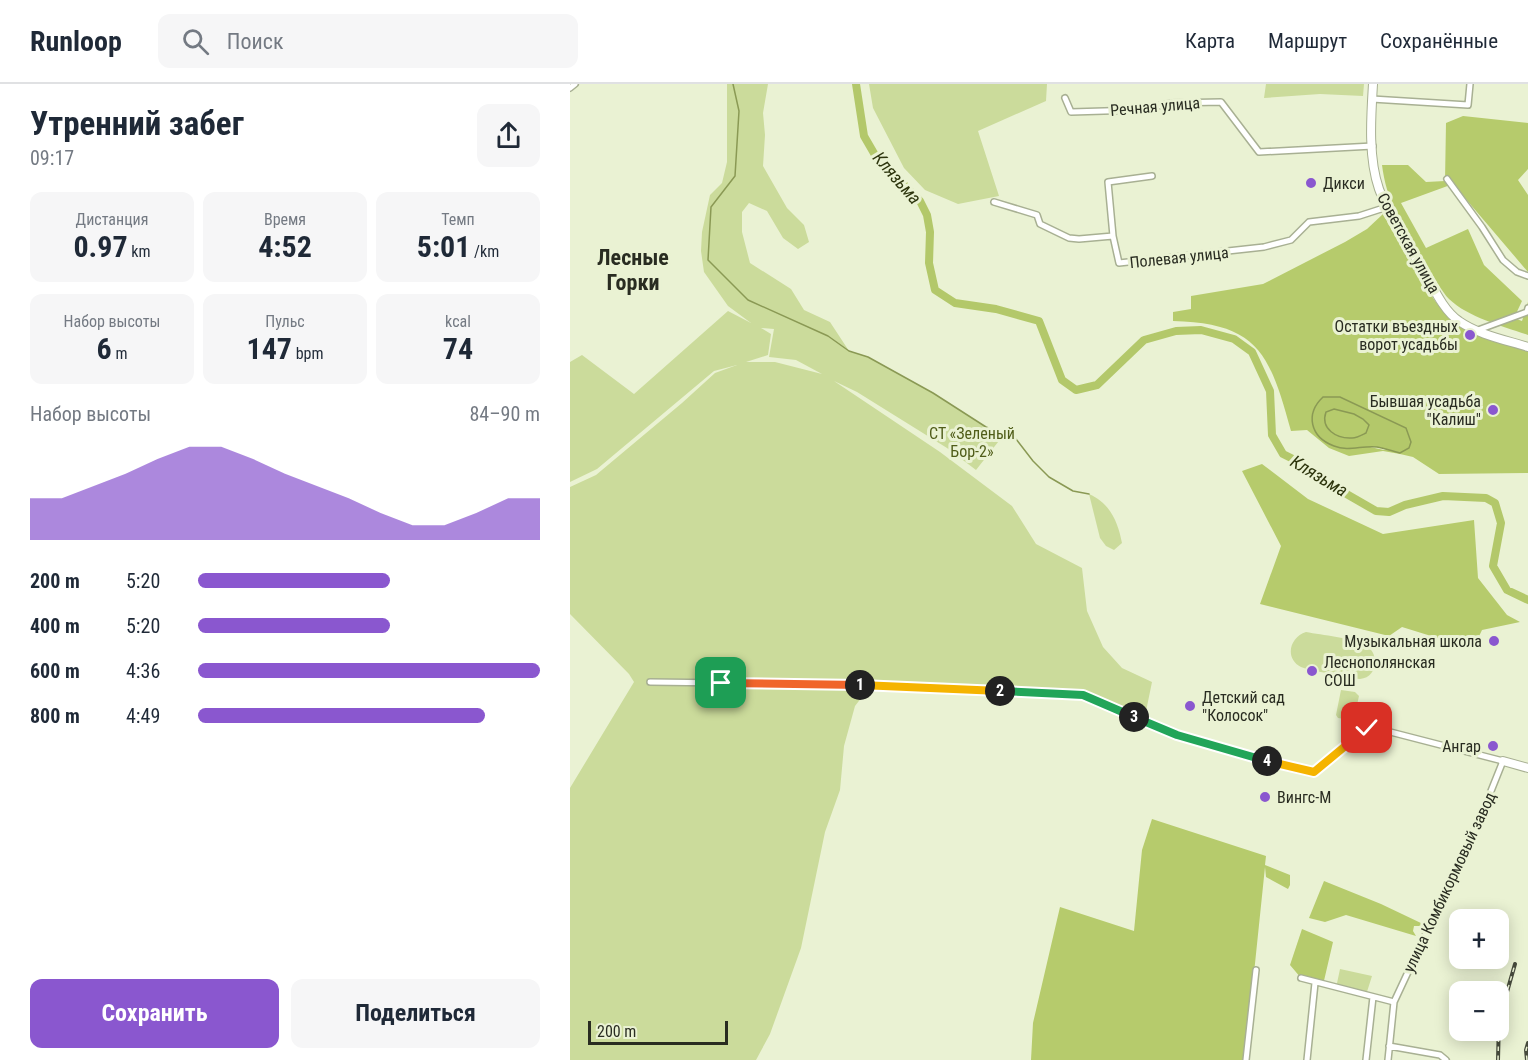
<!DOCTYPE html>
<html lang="ru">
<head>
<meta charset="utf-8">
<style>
  body { margin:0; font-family:"Roboto Condensed",sans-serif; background:#f6f6f7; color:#1f2937; height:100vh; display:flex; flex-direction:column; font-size:22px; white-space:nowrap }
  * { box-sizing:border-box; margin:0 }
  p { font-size:20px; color:#747a83 }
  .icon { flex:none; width:33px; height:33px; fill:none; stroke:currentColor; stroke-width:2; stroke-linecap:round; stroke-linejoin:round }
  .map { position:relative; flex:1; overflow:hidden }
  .panel { display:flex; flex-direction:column; background:#fff; width:570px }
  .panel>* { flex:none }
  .tools { position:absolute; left:879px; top:825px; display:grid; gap:12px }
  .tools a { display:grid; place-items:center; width:60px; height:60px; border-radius:12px; background:#fff; box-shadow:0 3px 15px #0003; font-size:30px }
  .scale { position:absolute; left:18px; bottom:15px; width:140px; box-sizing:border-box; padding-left:6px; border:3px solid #292c21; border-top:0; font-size:16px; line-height:21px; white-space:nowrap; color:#292c21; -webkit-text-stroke:4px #eaf2d3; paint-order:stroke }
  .pin { position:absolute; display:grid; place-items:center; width:51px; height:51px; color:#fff; margin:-26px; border-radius:12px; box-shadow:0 3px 9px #0006 }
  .km { position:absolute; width:30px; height:30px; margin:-15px; border-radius:50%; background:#222; color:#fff; font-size:16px; line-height:30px; text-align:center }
  .round { display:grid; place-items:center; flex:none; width:63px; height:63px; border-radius:12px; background:#f6f6f7 }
  .summary { display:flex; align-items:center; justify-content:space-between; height:102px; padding:0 30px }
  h1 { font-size:33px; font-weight:700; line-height:45px }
  .metrics { display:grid; grid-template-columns:repeat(3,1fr); gap:9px; height:102px; padding:6px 30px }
  .metrics div { display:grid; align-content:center; border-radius:12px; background:#f6f6f7; text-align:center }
  .metrics b { font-size:30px; font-weight:700 }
  .metrics small { font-size:16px; font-weight:400 }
  .metrics p { font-size:16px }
  .chart { height:168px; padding:12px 30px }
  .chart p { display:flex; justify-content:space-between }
  .chart svg { width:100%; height:108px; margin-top:6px; fill:#8a57cf; opacity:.7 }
  .cta { display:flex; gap:12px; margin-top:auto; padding:12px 30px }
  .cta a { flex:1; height:69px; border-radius:12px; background:#8a57cf; color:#fff; font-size:24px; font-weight:700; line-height:69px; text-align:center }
  .cta a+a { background:#f6f6f7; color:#1f2937 }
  ul { padding:0 30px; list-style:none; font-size:20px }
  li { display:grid; grid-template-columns:96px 72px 1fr; align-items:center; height:45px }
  li i { height:15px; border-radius:8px; background:#8a57cf }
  header { display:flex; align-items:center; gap:36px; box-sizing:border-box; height:84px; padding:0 30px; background:#fff; border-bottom:2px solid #e0e1e3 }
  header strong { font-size:28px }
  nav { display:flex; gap:33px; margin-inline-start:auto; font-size:21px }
  .search { width:420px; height:54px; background:#f6f6f7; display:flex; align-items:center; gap:15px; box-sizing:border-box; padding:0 21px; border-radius:12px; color:#747a83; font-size:22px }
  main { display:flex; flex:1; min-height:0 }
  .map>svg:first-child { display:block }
  .green { fill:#cbdb9b; fill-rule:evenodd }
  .forest { fill:#b6cb6c; fill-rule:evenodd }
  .water { fill:#b3c86a; stroke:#8a9954; stroke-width:1.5; fill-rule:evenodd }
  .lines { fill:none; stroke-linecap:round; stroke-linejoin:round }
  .stream { stroke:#8a9954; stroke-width:1.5 }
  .river { stroke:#b3c86a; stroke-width:8 }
  .street-casing { stroke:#a8b093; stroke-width:8 }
  .secondary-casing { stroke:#a8b093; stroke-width:10 }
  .street { stroke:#fff; stroke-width:5 }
  .secondary { stroke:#fff; stroke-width:8 }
  .rail-casing { stroke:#464a3c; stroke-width:4 }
  .rail { stroke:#eaf2d3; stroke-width:1.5; stroke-dasharray:4.5; stroke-linecap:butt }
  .split-1-casing { stroke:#fff; stroke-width:12 }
  .split-2-casing { stroke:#fff; stroke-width:12 }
  .split-3-casing { stroke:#fff; stroke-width:12 }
  .split-4-casing { stroke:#fff; stroke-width:12 }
  .split-5-casing { stroke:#fff; stroke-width:12 }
  .split-1 { stroke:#f0652b; stroke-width:8 }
  .split-2 { stroke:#f5b400; stroke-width:8 }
  .split-3 { stroke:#22a559; stroke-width:8 }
  .split-4 { stroke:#22a559; stroke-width:8 }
  .split-5 { stroke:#f5b400; stroke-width:8 }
  .poi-dot { fill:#8a57cf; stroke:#eaf2d3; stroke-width:2 }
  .labels { text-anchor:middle; stroke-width:6; stroke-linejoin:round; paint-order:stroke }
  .street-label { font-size:16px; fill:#292c21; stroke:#eaf2d3 }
  .poi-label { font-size:16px; fill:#292c21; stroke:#eaf2d3; text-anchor:start }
  .park-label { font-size:16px; fill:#505d19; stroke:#eaf2d3 }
  .water-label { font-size:18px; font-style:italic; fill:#2d350d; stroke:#eaf2d3 }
  .district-label { font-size:22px; font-weight:bold; fill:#292c21; stroke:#eaf2d3 }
</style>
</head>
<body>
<header>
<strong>Runloop</strong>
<div class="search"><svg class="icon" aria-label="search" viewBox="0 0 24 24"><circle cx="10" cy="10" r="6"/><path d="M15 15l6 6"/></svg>Поиск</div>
<nav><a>Карта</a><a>Маршрут</a><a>Сохранённые</a></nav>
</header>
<main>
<section class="panel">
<div class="summary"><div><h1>Утренний забег</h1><p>09:17</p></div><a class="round"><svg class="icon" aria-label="share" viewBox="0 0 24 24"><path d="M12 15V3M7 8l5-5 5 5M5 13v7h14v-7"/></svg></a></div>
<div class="metrics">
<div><p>Дистанция</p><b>0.97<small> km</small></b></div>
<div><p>Время</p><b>4:52</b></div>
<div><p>Темп</p><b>5:01<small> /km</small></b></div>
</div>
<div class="metrics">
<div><p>Набор высоты</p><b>6<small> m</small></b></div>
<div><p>Пульс</p><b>147<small> bpm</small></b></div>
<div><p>kcal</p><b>74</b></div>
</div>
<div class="chart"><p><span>Набор высоты</span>84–90 m</p>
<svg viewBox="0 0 160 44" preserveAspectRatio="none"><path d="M0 44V27L10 27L20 22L30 17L40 11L50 6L60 6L70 11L80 17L90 22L100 27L110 33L120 38L130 38L140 33L150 27L160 27V44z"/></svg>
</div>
<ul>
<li><b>200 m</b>5:20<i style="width:56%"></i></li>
<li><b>400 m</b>5:20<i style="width:56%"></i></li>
<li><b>600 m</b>4:36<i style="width:100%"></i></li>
<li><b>800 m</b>4:49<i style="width:84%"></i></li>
</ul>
<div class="cta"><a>Сохранить</a><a>Поделиться</a></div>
</section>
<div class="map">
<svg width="958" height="976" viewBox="0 0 958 976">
  <rect width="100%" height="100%" fill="#eaf2d3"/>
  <path class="green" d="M157,0H198L193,29L195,51L193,82L217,124L234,141L239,158L228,165L213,154L197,127L179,119L172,128V148L180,179L221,205L234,226L260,238L279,267L298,273L363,309L432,353L406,386L377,364L287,308L264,297L370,368L442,422L466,460L512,484L517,527L533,563L552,584L582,598L574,637L513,611L307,601L292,613L285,622L274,662L270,706L255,748L231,864L200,950L186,976H0V704L64,598L59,590L0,530V403L26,391L112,319L145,289L167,281L144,287L27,385L0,398V278L12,271L64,310L158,227L181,239L158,222L134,188L131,167L132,148L140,111L152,99L157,78ZM191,244L204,245L199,273L226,276L252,290L205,278H176L198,271L201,250Z
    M299,0H477L476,17L408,47L429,112L388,120L355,106L334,84L303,24Z
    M696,0H794L793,12L750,10L694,14Z
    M519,410C540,419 548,438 552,459L544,466L536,462L530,454Z
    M736,548C752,551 782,554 795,561C810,568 808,594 790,595C782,595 771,591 763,590C753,588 740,587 731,583C714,574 720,553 736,548Z
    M771,606L785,608L789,612L784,634L782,636L768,634L766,631Z
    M770,885L802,892L796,911L766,904Z"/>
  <path class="forest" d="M893,32L958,39V85L948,96L958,111V188L883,100L831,119L856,164L898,145L914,181L952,217L944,234L952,237L958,218V251C933,242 899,234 879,215C872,208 867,197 861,189C839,156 817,122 812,81H838L856,98L875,97L876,39Z
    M813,130C825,152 869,232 888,242C905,252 938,260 958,267V389L869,390L843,373L830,370L813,367L779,372L759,364L737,346L721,347C700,271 689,239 603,237V228L621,225V212L693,200L775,158L797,145ZM753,313L840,358L814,366L749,352Z
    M764,325L784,330L793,335L799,341L796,349C792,351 787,354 782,354C766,355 751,345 755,328Z
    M692,380L738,415L813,450L904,436L908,494L937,531L950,538L912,546L903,565L832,543L819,552L690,520L711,462L672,387Z
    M582,735L696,772L695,781L720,791V801L718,805L696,793L695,783L675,976H461L463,939L490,823L564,847L572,766Z
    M754,797L811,820L853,840L851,842H844L843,847L846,852L776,831L755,838L739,834Z
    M732,845L763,858L753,901L731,894L720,881Z"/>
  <path class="water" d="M753,313H770L836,344L841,358L839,364L830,369C822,367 814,364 807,363C793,361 778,368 764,362C740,353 735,330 753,313ZM764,325L784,330L793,335L799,341L796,349C792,351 787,354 782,354C767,355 750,345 756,328Z"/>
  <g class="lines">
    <path class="stream" d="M163,0L169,27L165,92L141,123L138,176L178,216L258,252L279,267L298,273L363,309L416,343L446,355L463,377L479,393L503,407L519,410"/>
    <path class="river" d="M286,0L294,52L305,71L350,117L357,131L360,148L359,179L365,206L385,219L426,225L469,237L492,296L506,306L527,301L574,256L606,247L631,246L664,255L682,268L700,307L702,351L713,370L735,381L747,393L806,427L819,428L835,421L873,412L916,414L925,419L931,439L923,482L937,506L958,516"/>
    <defs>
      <path id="street" d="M0,4L5,0
        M495,14L501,28L567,26L602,19L651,18L689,68L803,62
        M802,15L898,21L900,0
        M877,95L912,143L933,176L947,188L958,192
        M424,118L467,131L470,140L499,154L509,155L543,152L549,179L694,163L721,156L739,138L789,132L817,123
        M543,152L538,98L582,92
        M908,246L957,228L958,224
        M80,598L306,601L501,609L513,611L607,651L689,675L744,689L790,647L801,643L933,677L911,732L824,918L818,976
        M731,894L824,918
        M819,962L870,971L876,976
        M676,976L686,886
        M737,976L745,899
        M796,976L803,913"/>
      <path id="secondary" d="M803,0C801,33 798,73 809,105C820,135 838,162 855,189C864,205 874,227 889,237C909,251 936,256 958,263
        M933,677L958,684"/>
    </defs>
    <use href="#street" class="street-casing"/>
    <use href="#secondary" class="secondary-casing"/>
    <use href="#street" class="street"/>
    <use href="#secondary" class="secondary"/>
    <defs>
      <path id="rail" d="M928,976L929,936L945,880
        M957,976L956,966L958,959"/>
    </defs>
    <use href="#rail" class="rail-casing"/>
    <use href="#rail" class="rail"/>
  </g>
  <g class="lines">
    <defs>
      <path id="split-1" d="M151,599L290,601"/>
      <path id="split-2" d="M290,601L430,607"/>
      <path id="split-3" d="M430,607L513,611L564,633"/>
      <path id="split-4" d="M564,633L607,651L697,677"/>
      <path id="split-5" d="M697,677L744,688L797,644"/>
    </defs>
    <use href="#split-1" class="split-1-casing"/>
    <use href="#split-2" class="split-2-casing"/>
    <use href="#split-3" class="split-3-casing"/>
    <use href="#split-4" class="split-4-casing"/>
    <use href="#split-5" class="split-5-casing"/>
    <use href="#split-1" class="split-1"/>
    <use href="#split-2" class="split-2"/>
    <use href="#split-3" class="split-3"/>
    <use href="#split-4" class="split-4"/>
    <use href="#split-5" class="split-5"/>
  </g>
  <g class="poi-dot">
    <circle cx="741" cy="99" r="6"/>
    <circle cx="900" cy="251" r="6"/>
    <circle cx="923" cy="326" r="6"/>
    <circle cx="924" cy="557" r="6"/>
    <circle cx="742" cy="587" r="6"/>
    <circle cx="620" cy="622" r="6"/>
    <circle cx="923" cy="662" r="6"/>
    <circle cx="695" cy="713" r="6"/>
  </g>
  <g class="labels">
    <g class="street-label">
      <text transform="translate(585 22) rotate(-5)" y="6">Речная улица</text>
      <text transform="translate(839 159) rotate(61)" y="6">Советская улица</text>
      <text transform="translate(609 173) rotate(-6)" y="6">Полевая улица</text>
      <text transform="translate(879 798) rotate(-65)" y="6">улица Комбикормовый завод</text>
    </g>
    <g class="poi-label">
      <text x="753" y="105">Дикси</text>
      <text x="888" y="248" text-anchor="end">Остатки въездных<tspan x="888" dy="18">ворот усадьбы</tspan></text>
      <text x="911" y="323" text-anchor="end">Бывшая усадьба<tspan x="911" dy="18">"Калиш"</tspan></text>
      <text x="912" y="563" text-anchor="end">Музыкальная школа</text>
      <text x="754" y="584">Леснополянская<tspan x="754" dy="18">СОШ</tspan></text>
      <text x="632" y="619">Детский сад<tspan x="632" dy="18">"Колосок"</tspan></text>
      <text x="911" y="668" text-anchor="end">Ангар</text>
      <text x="707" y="719">Вингс-М</text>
    </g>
    <g class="park-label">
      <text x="402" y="355">СТ «Зеленый<tspan x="402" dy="18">Бор-2»</tspan></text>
    </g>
    <g class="water-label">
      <text transform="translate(327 94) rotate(49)" y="6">Клязьма</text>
      <text transform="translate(749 392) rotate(31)" y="6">Клязьма</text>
    </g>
    <g class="district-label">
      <text x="63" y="181">Лесные<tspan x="63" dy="25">Горки</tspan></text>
    </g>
  </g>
</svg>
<div class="tools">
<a>+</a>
<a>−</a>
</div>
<div class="scale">200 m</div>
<div class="pin" style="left:151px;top:599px;background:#1e9e55"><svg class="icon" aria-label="arrive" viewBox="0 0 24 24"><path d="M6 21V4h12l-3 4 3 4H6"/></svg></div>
<div class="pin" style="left:797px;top:644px;background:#d93025"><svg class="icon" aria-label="check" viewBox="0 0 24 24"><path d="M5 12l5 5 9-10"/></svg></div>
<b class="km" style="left:290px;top:601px">1</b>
<b class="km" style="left:430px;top:607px">2</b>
<b class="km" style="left:564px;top:633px">3</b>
<b class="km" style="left:697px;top:677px">4</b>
</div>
</main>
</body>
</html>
